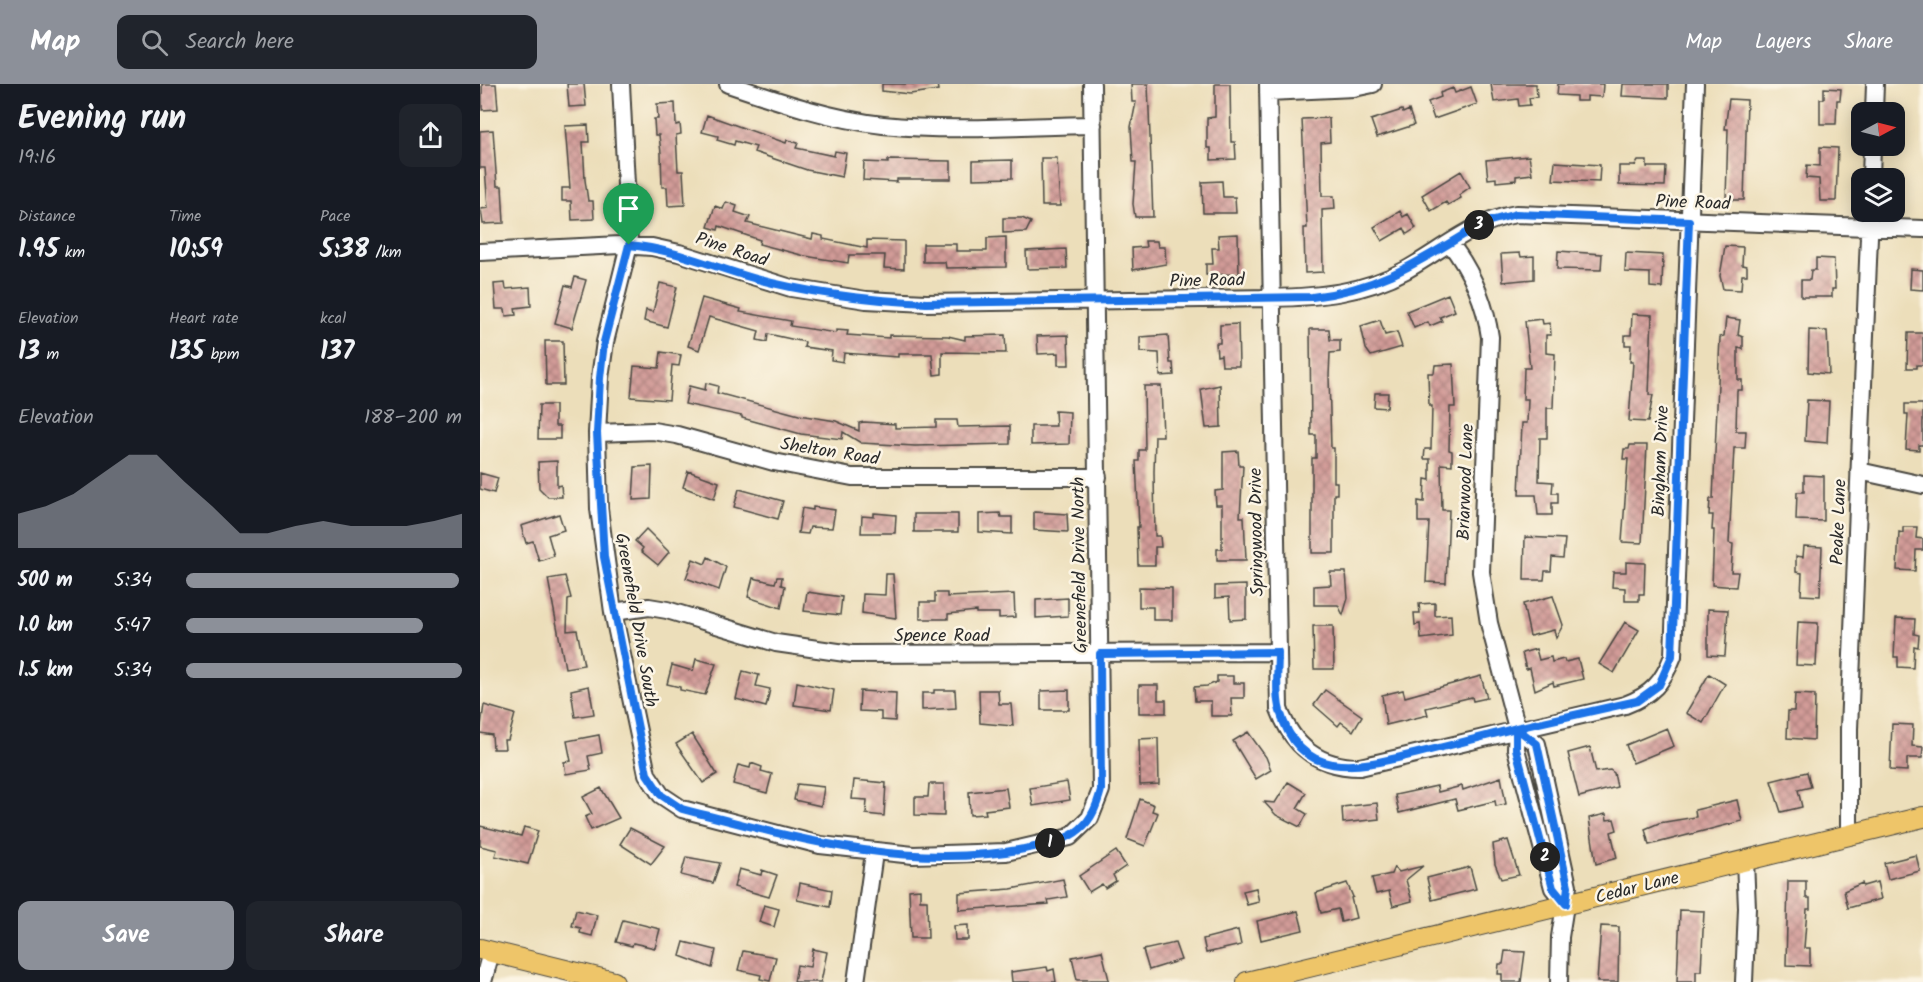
<!DOCTYPE html>
<html lang="en">
<head>
<meta charset="utf-8">
<style>
  body { margin:0; font-family:Kalam,sans-serif; background:#20242c; color:#f1f3f6; height:100vh; display:flex; flex-direction:column; font-size:22px; white-space:nowrap }
  * { box-sizing:border-box; margin:0 }
  p { font-size:20px; color:#9ea1a6 }
  .icon { flex:none; width:33px; height:33px; fill:none; stroke:currentColor; stroke-width:2; stroke-linecap:round; stroke-linejoin:round }
  .map { position:relative; flex:1; overflow:hidden }
  .sheet { display:flex; flex-direction:column; background:#171b24; width:480px }
  .sheet>* { flex:none }
  .needle { width:39px; rotate:83deg }
  .fabs { position:absolute; left:1371px; top:18px; display:grid; gap:12px }
  .fabs a { display:grid; place-items:center; width:54px; height:54px; border-radius:12px; background:#171b24; box-shadow:0 3px 15px #0003; font-size:30px }
  .pin { position:absolute; display:grid; place-items:center; width:51px; height:51px; color:#fff; margin:-62px -26px; border-radius:50% 50% 50% 0; rotate:-45deg; box-shadow:0 0 6px #0007 }
  .pin .icon { rotate:45deg }
  .km { position:absolute; width:30px; height:30px; margin:-15px; border-radius:50%; background:#222; color:#fff; font-size:16px; line-height:30px; text-align:center }
  .round { display:grid; place-items:center; flex:none; width:63px; height:63px; border-radius:12px; background:#20242c }
  .summary { display:flex; align-items:center; justify-content:space-between; height:102px; padding:0 18px }
  h1 { font-size:33px; font-weight:700; line-height:45px }
  .stats { display:grid; grid-template-columns:repeat(3,1fr); gap:9px; height:102px; padding:6px 18px }
  .stats div { display:grid; align-content:center }
  .stats b { font-size:26px; font-weight:700 }
  .stats small { font-size:16px; font-weight:400 }
  .stats p { font-size:16px }
  .chart { height:168px; padding:12px 18px }
  .chart p { display:flex; justify-content:space-between }
  .chart svg { width:100%; height:108px; margin-top:6px; fill:#8c9099; opacity:.7 }
  .cta { display:flex; gap:12px; margin-top:auto; padding:12px 18px }
  .cta a { flex:1; height:69px; border-radius:12px; background:#8c9099; color:#fff; font-size:24px; font-weight:700; line-height:69px; text-align:center }
  .cta a+a { background:#20242c; color:#f1f3f6 }
  ul { padding:0 18px; list-style:none; font-size:20px }
  li { display:grid; grid-template-columns:96px 72px 1fr; align-items:center; height:45px }
  li i { height:15px; border-radius:8px; background:#8c9099 }
  header { display:flex; align-items:center; gap:36px; box-sizing:border-box; height:84px; padding:0 30px; background:#8c9099; color:#fff }
  header strong { font-size:28px }
  nav { display:flex; gap:33px; margin-inline-start:auto; font-size:21px }
  .search { width:420px; height:54px; background:#20242c; display:flex; align-items:center; gap:15px; box-sizing:border-box; padding:0 21px; border-radius:12px; color:#9ea1a6; font-size:22px }
  main { display:flex; flex:1; min-height:0 }
  .map>svg:first-child { display:block }
  .building { fill:url(#building-cross-hatch) }
  .lines { fill:none; stroke-linecap:round; stroke-linejoin:round }
  .minor-casing { stroke:#484640; stroke-width:20 }
  .major-casing { stroke:#484640; stroke-width:22 }
  .minor { stroke:#fff; stroke-width:16 }
  .major { stroke:#eec569; stroke-width:20 }
  .route-casing { stroke:#fff; stroke-width:12 }
  .route { stroke:#1a73e8; stroke-width:8 }
  .labels { text-anchor:middle; stroke-width:5; stroke-linejoin:round; paint-order:stroke }
  .street-label { font-size:18px; fill:#2b2b2b; stroke:#fcf5e5 }
</style>
</head>
<body>
<header>
<strong>Map</strong>
<div class="search"><svg class="icon" aria-label="search" viewBox="0 0 24 24"><circle cx="10" cy="10" r="6"/><path d="M15 15l6 6"/></svg>Search here</div>
<nav><a>Map</a><a>Layers</a><a>Share</a></nav>
</header>
<main>
<section class="sheet">
<div class="summary"><div><h1>Evening run</h1><p>19:16</p></div><a class="round"><svg class="icon" aria-label="share" viewBox="0 0 24 24"><path d="M12 15V3M7 8l5-5 5 5M5 13v7h14v-7"/></svg></a></div>
<div class="stats">
<div><p>Distance</p><b>1.95<small> km</small></b></div>
<div><p>Time</p><b>10:59</b></div>
<div><p>Pace</p><b>5:38<small> /km</small></b></div>
</div>
<div class="stats">
<div><p>Elevation</p><b>13<small> m</small></b></div>
<div><p>Heart rate</p><b>135<small> bpm</small></b></div>
<div><p>kcal</p><b>137</b></div>
</div>
<div class="chart"><p><span>Elevation</span>188–200 m</p>
<svg viewBox="0 0 160 44" preserveAspectRatio="none"><path d="M0 44V30L10 27L20 22L30 14L40 6L50 6L60 17L70 27L80 38L90 38L100 35L110 33L120 35L130 35L140 35L150 33L160 30V44z"/></svg>
</div>
<ul>
<li><b>500 m</b>5:34<i style="width:99%"></i></li>
<li><b>1.0 km</b>5:47<i style="width:86%"></i></li>
<li><b>1.5 km</b>5:34<i style="width:100%"></i></li>
</ul>
<div class="cta"><a>Save</a><a>Share</a></div>
</section>
<div class="map">
<svg width="1443" height="898" viewBox="0 0 1443 898">
  <defs>
    <pattern id="building-cross-hatch" width="8" height="8" patternUnits="userSpaceOnUse" patternTransform="scale(1.5)"><rect width="8" height="8" fill="#d29b98"/><path d="M0 0l8 8M0 8l8-8" fill="none" stroke="#ab7f7c"/></pattern>
  </defs>
  <rect width="100%" height="100%" fill="#fcf5e5"/>
  <filter id="ink" filterUnits="userSpaceOnUse"><feTurbulence type="fractalNoise" baseFrequency=".0167" numOctaves="2"/><feDisplacementMap in="SourceGraphic" scale="12" xChannelSelector="R" yChannelSelector="G"/><feConvolveMatrix kernelMatrix="1 2 1 2 8 2 1 2 1" color-interpolation-filters="sRGB"/></filter>
  <filter id="wash" filterUnits="userSpaceOnUse"><feTurbulence type="fractalNoise" baseFrequency=".008" numOctaves="4" result="noise"/><feDisplacementMap in="SourceGraphic" scale="24" xChannelSelector="R" yChannelSelector="G"/><feGaussianBlur stdDeviation="1.35" result="paint"/><feColorMatrix in="noise" values="0 0 0 0 0 0 0 0 0 0 0 0 0 0 0 0 0 1.4 0 .05"/><feComposite in="paint" operator="in"/></filter>
  <g filter="url(#wash)">
    <rect width="100%" height="100%" fill="#ecdeba"/>
    <g id="blocks">
      <path class="building" d="M2,0H16L18,25L2,26Z
        M87,0H104L106,22L89,23Z
        M402,0H457L458,6L430,10L402,7Z
        M651,0H668L673,133H655L653,120L656,78H653L651,43L656,18H652Z
        M735,0H750L751,58H755L756,75L731,76V64H727V34L735,33Z
        M1011,0H1056L1057,13L1049,14L1050,21L1039,22L1038,15L1014,18Z
        M1078,0H1123L1122,13L1107,12V17H1096V12L1077,11Z
        M1143,0H1188V14L1142,12Z
        M991,3L997,20L954,35L948,18L961,13L960,9L973,4L975,9Z
        M1344,4L1361,5L1360,16H1357L1356,40H1340V15H1344Z
        M1249,15L1267,16L1264,116H1246L1248,45H1245Z
        M195,19L196,41L200,40L201,50L196,51L198,87H203L205,121L188,122L187,103H182L181,69L179,51H175L174,35H178L177,20Z
        M922,26L923,29L929,26L934,41L897,53L891,36Z
        M227,31L306,59L307,56L318,59L316,64L354,72L355,67L366,69L362,93L327,86L274,68L276,63L255,57L254,61L237,56L238,52L222,48Z
        M849,34L850,58L841,59L842,112H854L855,125L842,126L843,188L825,189L824,144H827L822,35Z
        M108,41L109,58H103L105,96L108,117H113L114,135L92,136L91,117H82V104H90L85,42Z
        M13,46L17,102H22L24,139L3,140L1,125L8,124L5,84H0V47Z
        M1340,63L1358,64L1356,117H1340L1339,95L1326,94L1327,81L1340,82Z
        M1049,72L1052,90L1036,92V96L1016,98V94L1008,95L1006,76Z
        M561,74H577L580,122H562Z
        M408,76L471,77V95H417V98L383,96L384,78L408,79Z
        M532,76V94L493,95V77Z
        M1158,77H1167V83H1186L1185,102L1139,101V82H1155Z
        M1075,78L1120,81L1119,98L1073,96Z
        M981,87L990,103L979,111L981,114L968,121L966,118L951,127L942,111Z
        M742,97L743,113H755L756,129H723L722,98Z
        M246,118L257,122L255,128L270,133L267,139L332,155L333,150L343,152V155L387,164V156L424,157V185L404,184L405,171H369L368,179L325,172L279,160L280,156L239,142L238,146L228,143L235,122L243,125Z
        M920,127L923,133L928,130L936,144L927,150L924,144L902,157L894,143Z
        M523,134H542L551,138L546,148L523,149Z
        M758,150L759,190L726,191V180H733L732,164H739L738,151Z
        M526,153V183L466,184L465,178H443V160H476V167H507V154Z
        M665,157H677L678,163H685L686,180L653,186L652,164L666,163Z
        M1245,162L1263,163L1262,181L1267,182V191H1262L1261,206L1243,205L1240,192Z
        M586,165L587,184L547,185L546,167Z
        M1078,167L1122,170L1121,186L1077,185Z
        M1040,169L1041,173L1054,172V195L1023,198L1021,170Z
        M1146,169L1183,171L1182,204L1170,203V189L1145,188Z
        M1336,174L1354,175L1355,205H1352V213H1321V196H1330L1331,186H1336Z
        M1431,185L1443,186V206L1430,205Z
        M95,193L106,196L92,244L75,239L85,201L92,203Z
        M25,199L26,205L50,203L51,222L35,224L36,231L26,232L25,225H16L14,200Z
        M180,199L197,203L187,243L164,237L166,226L173,228Z
        M968,210L975,227L960,233L962,237L950,242L948,238L934,244L927,227Z
        M222,214L261,225L260,228L311,237L310,242L356,249V246L368,247L367,251L409,254V251L468,252L485,256V252L525,251L526,269L462,268V290L454,291L452,270H418V273L364,269L363,278L351,276L352,267L324,263L325,258L288,250L287,258L277,256L279,247L229,233L219,266L208,262Z
        M1152,230L1172,231L1169,311H1173L1168,338L1149,337L1153,278H1150L1151,261H1145V251H1151Z
        M1246,234L1260,236L1258,251L1263,253V265L1258,264V296H1262V306H1257L1256,347H1266L1265,364H1254L1249,459L1253,460L1251,488H1258L1256,503L1232,501L1234,446H1232L1233,431H1229L1230,415H1233L1240,253L1244,252Z
        M1062,235L1063,240L1070,239L1071,251H1066V269L1075,270L1073,324H1067V354H1060L1059,397L1073,398L1072,409H1078V419H1072V431H1058L1056,411H1039L1042,339H1047L1048,315H1043L1044,284H1050L1045,237Z
        M900,236L905,251L917,248L922,263L891,272L886,265L881,242Z
        M758,240L759,282H742L741,271L737,272L736,259H740V241Z
        M830,245H849L850,256H860V268L850,269L849,292L851,364H854V398H857V410H854V469H832V374H836V351H831Z
        M1329,246L1347,247L1349,290L1328,288Z
        M1428,249H1443V281H1437V284H1427Z
        M588,251L589,281H578V269L558,270L557,252Z
        M688,251L690,279H693L694,291L680,292L679,269L660,268V253Z
        M65,257H83L84,301H66Z
        M181,268L201,271L199,282L192,281L189,316L151,313L154,282L179,284Z
        M973,280L975,323H970L969,366L972,367V381L961,380L962,426H969L966,499L946,498L949,438H938V417L944,418L945,395L950,396V375H944L945,365H951L952,322H949L948,289H954L955,281Z
        M226,299L238,302L237,309L319,331L356,337L379,347V339L384,338L415,340V344L456,343V336H477L478,343L530,342V360L435,362L381,359L363,348L362,355L321,350L262,334V332L205,320L209,302L225,306Z
        M740,301L741,343L726,344L721,305Z
        M664,302H681L683,352H675L674,388L675,452H680L681,463H675V481H658L657,443H659L656,377H659V366H665Z
        M895,309H908L907,324L894,323Z
        M1327,316L1349,317L1347,359L1325,357Z
        M1425,320H1443V361H1439V366L1426,365L1428,330H1425Z
        M59,321H75V342H80V355H58Z
        M575,327L590,328L589,360L551,361V342H576Z
        M1150,361H1167L1162,459L1142,458L1148,375H1143L1144,365H1149Z
        M758,367L759,382H763L760,433H764L766,476H737V465H742V421H736L735,407L743,406V368Z
        M77,377V402L81,401L82,413H68L59,404L58,378Z
        M172,382L171,415L153,416L155,383Z
        M208,387L239,398L234,415L203,403Z
        M0,389L18,394L14,409L0,405Z
        M1324,391L1344,392V437L1316,436L1317,408H1324Z
        M259,405L303,417L298,435L254,423Z
        M333,423L355,426L352,444L330,443L328,450L318,449L322,424L333,426Z
        M554,428L587,430L588,448L554,446Z
        M394,429L416,431L415,449H381L382,432L394,433Z
        M520,429L521,433H532V450L499,448V430Z
        M79,430L84,446L68,451L74,472L59,477L53,457L46,459L41,442Z
        M434,430H478V448H434Z
        M1423,443H1437L1436,454L1443,455V466H1436L1435,487L1417,486L1419,448L1423,449Z
        M166,445L189,468L178,481L161,467L163,464L155,457Z
        M1045,453L1085,455L1083,474L1072,473L1071,487H1065L1064,496H1044Z
        M1324,462L1342,463L1340,512L1321,511L1322,489L1316,488V472L1323,473Z
        M228,473L246,483L239,506L206,494L213,475L225,480Z
        M1146,478L1165,479L1164,510H1159V517H1145V504L1132,503L1133,488H1146Z
        M850,488H866L868,514L863,531L858,521H834V502L851,501Z
        M406,490H413L416,534L382,529L383,510L405,511Z
        M85,492L91,514L88,515L87,547L97,546L104,581L85,584L68,495Z
        M297,493H302L301,501L305,502L301,524L268,513L273,494L295,499Z
        M766,501V535L750,536L749,513L735,514V502Z
        M659,503L692,504V536H673V523H659Z
        M327,508L362,513L360,531L324,527Z
        M455,509H467V513L534,510L535,533L519,534V529H496V527L468,530V535H440V518H455Z
        M1073,512L1083,541L1076,554L1074,546L1050,552L1043,520Z
        M588,514V532L556,534V516Z
        M955,519V532L971,531L972,551L941,555L940,540L935,541L934,529H940L939,520Z
        M1228,525L1248,526L1245,572L1228,571Z
        M1416,534L1435,535L1434,550L1439,551L1438,563L1434,562L1433,584L1418,583V573H1414Z
        M1145,538L1159,546L1134,589L1119,580Z
        M1318,538L1338,539L1336,582L1316,581Z
        M833,542H853L854,585H834Z
        M1056,565L1059,576L1071,573L1072,578L1084,575L1085,578L1098,575L1103,595L1074,602L1073,598L1055,606L1050,584L1046,585L1042,569Z
        M216,575L236,580L225,611L200,606V603L187,600L192,581L213,587Z
        M263,587L279,591L276,602L290,605L286,623L256,615Z
        M1229,590L1245,600L1223,639L1206,629Z
        M737,592H753V599H764V614H751L752,632H731V617H715L714,603L727,602L737,598Z
        M1001,592L1007,614L993,617L992,613L946,624L948,631L906,641L902,611L923,606L925,613Z
        M317,598L354,606L351,626L314,621Z
        M659,601H678V616H686V629H659Z
        M109,602L114,630L95,633L91,606Z
        M454,606H475L476,624L442,626V609H454Z
        M499,606H518L519,620H531L533,642L500,639Z
        M589,606V626H561V607Z
        M845,606L882,632L873,647L861,638L858,642L834,621Z
        M380,607L416,609L415,637L401,636V628L379,627Z
        M1315,610L1335,611L1334,656L1307,654L1308,627H1314Z
        M4,621L35,630L28,656H24L25,665H13L12,651L0,649Z
        M1412,640L1433,641L1432,662L1443,663L1442,674H1427V687L1410,686Z
        M1187,644L1194,662L1153,679L1146,661Z
        M768,648L786,673L791,686L776,695L753,657Z
        M212,650L237,690L223,699L196,660Z
        M119,651L122,669L108,672L111,686L86,690L84,678L91,677L87,657Z
        M678,654L679,700L660,701L659,655Z
        M1110,663L1116,688L1130,686L1134,689L1137,703L1099,713L1088,669Z
        M271,679L282,683L281,687L292,690L287,709L253,700L258,681L270,684Z
        M1327,688L1331,703L1318,706L1322,723L1301,728L1291,697Z
        M1021,693L1026,720L1016,722L1015,717L978,726L975,715L919,729L915,711L957,702L958,708L982,702L983,706Z
        M374,696L406,699L404,732L386,730L387,716L372,715Z
        M587,698L590,716L553,722L550,704Z
        M808,698L826,709L817,724L827,730L820,743L796,731L784,718L795,719Z
        M317,700L344,703L341,722L314,716Z
        M449,700H464V732L435,731V713H448Z
        M121,704L139,734L111,746L105,733L112,730L103,713Z
        M526,704L529,723L505,726L506,730L490,731L489,708Z
        M660,715L674,721L672,727L678,729L665,762L647,755Z
        M1257,716L1262,737L1169,761L1165,745L1179,739L1216,733L1215,726Z
        M897,719L899,735L863,739L862,723Z
        M1126,730L1127,736L1134,735L1137,746L1131,748L1137,774L1116,780L1109,734Z
        M0,742L41,752L44,743L58,747L48,780L15,772L17,766L0,762Z
        M150,744L185,762L171,780L140,760Z
        M1028,756L1039,791L1021,795L1015,780L1013,760Z
        M636,767L646,782L633,791L636,797L625,804L622,800L609,808L599,792Z
        M1436,771L1440,787L1408,795L1404,779Z
        M206,773L240,779L233,799L201,791Z
        M943,782L926,796L932,817L913,822L909,807L896,810L892,794L911,790L914,783L919,788Z
        M990,783L996,805L952,816L947,794Z
        M259,785L281,791L282,786L297,791L289,813L254,803Z
        M583,795L587,813L568,816L569,820L479,826V809L531,805Z
        M1308,797H1326V814H1330V825H1327L1324,864H1330V882L1306,881Z
        M1397,798L1401,815L1368,824L1364,807L1382,799L1383,802Z
        M320,799L352,806L350,823L317,816Z
        M867,799L873,813L871,814L876,834L861,838L858,825L841,829L836,809Z
        M776,804L779,818L767,821L763,807Z
        M440,805V816H447L448,854H431L429,806Z
        M284,821L299,825L294,843L279,838Z
        M96,826L117,831L112,852L100,849L101,844L92,842Z
        M1200,826L1224,827L1221,887H1216V898H1197Z
        M818,827L823,846L781,856L777,837Z
        M143,836L180,845L175,864L153,859L152,862L136,858Z
        M488,841V856H475L474,842Z
        M1121,842L1139,843L1138,898H1117Z
        M758,846L761,861L726,869L723,855Z
        M204,858L236,866L232,884L200,872Z
        M695,859L701,876L669,886L663,866Z
        M333,865L347,868L341,898H314L317,881L330,883Z
        M263,867L296,873L290,897L280,895L281,891L258,886Z
        M622,867L629,896H597L592,873Z
        M1025,867L1045,868L1041,898H1022V890H1018L1019,880H1023Z
        M567,883L568,887L574,885L576,898H532L531,888Z"/>
    </g>
  </g>
  <g filter="url(#ink)">
    <use href="#blocks" fill-opacity="0" stroke="#484640" stroke-width="1.5"/>
    <g class="lines">
      <defs>
        <path id="minor" d="M141,0L149,161L125,258L120,294L117,349L119,425L133,528L167,690L181,711L202,725L340,761L433,771L526,768L590,753L610,734L621,706L612,0
          M248,0C298,17 350,35 403,41C472,48 544,42 613,41
          M788,0L799,625C813,663 839,683 880,683L1145,621C1172,611 1183,598 1193,572L1215,0
          M788,8L874,4L893,0
          M1394,28L1395,0
          M1391,94L1392,62
          M970,159C992,188 1005,217 1010,253L1001,488L1009,539L1037,644L1036,665L1073,804L1086,820
          M0,168L140,161L172,163L199,169L311,204L386,216L446,219L792,214C839,213 884,209 926,186C962,166 994,137 1036,130L1443,145
          M117,349L173,347L197,351L294,378L372,393H618
          M1379,387L1443,401
          M133,528L169,523L187,526L296,559L372,570L798,568
          M1037,644L1057,660L1088,802L1080,853L1079,898
          M1369,751V645L1390,128
          M3,898L11,868
          M376,898L394,769
          M1264,898L1267,824L1265,777"/>
        <path id="major" d="M0,865L134,898
          M767,898L1443,733"/>
      </defs>
      <use href="#minor" class="minor-casing"/>
      <use href="#major" class="major-casing"/>
      <use href="#minor" class="minor"/>
      <use href="#major" class="major"/>
    </g>
  </g>
  <g class="lines" filter="url(#ink)">
    <defs>
      <path id="route" d="M149,161L124,258L120,294L117,349L124,473L167,690L181,711L202,725C315,754 426,787 544,765C563,761 585,758 600,745C612,735 617,721 621,706L620,570L798,568C798,586 795,610 800,627C821,701 884,682 938,669C971,661 1004,653 1036,644L1057,660L1088,802L1086,820L1073,804L1036,665V644L1157,617L1179,601L1192,572L1209,137L1036,130L1003,139C943,175 903,204 832,213L446,219C387,216 331,210 273,194C231,182 193,165 149,161"/>
    </defs>
    <use href="#route" class="route-casing"/>
    <use href="#route" class="route"/>
  </g>
  <g class="labels">
    <g class="street-label">
      <text transform="translate(1213 118) rotate(2)" y="6">Pine Road</text>
      <text transform="translate(252 165) rotate(18)" y="6">Pine Road</text>
      <text transform="translate(727 196) rotate(-1)" y="6">Pine Road</text>
      <text transform="translate(350 367) rotate(9)" y="6">Shelton Road</text>
      <text transform="translate(1180 377) rotate(-88)" y="6">Bingham Drive</text>
      <text transform="translate(985 398) rotate(-88)" y="6">Briarwood Lane</text>
      <text transform="translate(1358 438) rotate(-88)" y="6">Peake Lane</text>
      <text transform="translate(776 448) rotate(-91)" y="6">Springwood Drive</text>
      <text transform="translate(599 481) rotate(-91)" y="6">Greenefield Drive North</text>
      <text transform="translate(157 536) rotate(80)" y="6">Greenefield Drive South</text>
      <text x="462" y="557">Spence Road</text>
      <text transform="translate(1157 803) rotate(-14)" y="6">Cedar Lane</text>
    </g>
  </g>
</svg>
<div class="fabs">
<a><svg class="needle" viewBox="-14 -14 28 28"><path d="M0-13l5 13h-10z" fill="#e53935"/><path d="M0 13l5-13h-10z" fill="#9ea1a6"/></svg></a>
<a><svg class="icon" aria-label="layers" viewBox="0 0 24 24"><path d="M12 4l9 5-9 5-9-5zM3 14l9 5 9-5"/></svg></a>
</div>
<div class="pin" style="left:149px;top:161px;background:#1e9e55"><svg class="icon" aria-label="arrive" viewBox="0 0 24 24"><path d="M6 21V4h12l-3 4 3 4H6"/></svg></div>
<b class="km" style="left:570px;top:759px">1</b>
<b class="km" style="left:1065px;top:773px">2</b>
<b class="km" style="left:999px;top:141px">3</b>
</div>
</main>
</body>
</html>
